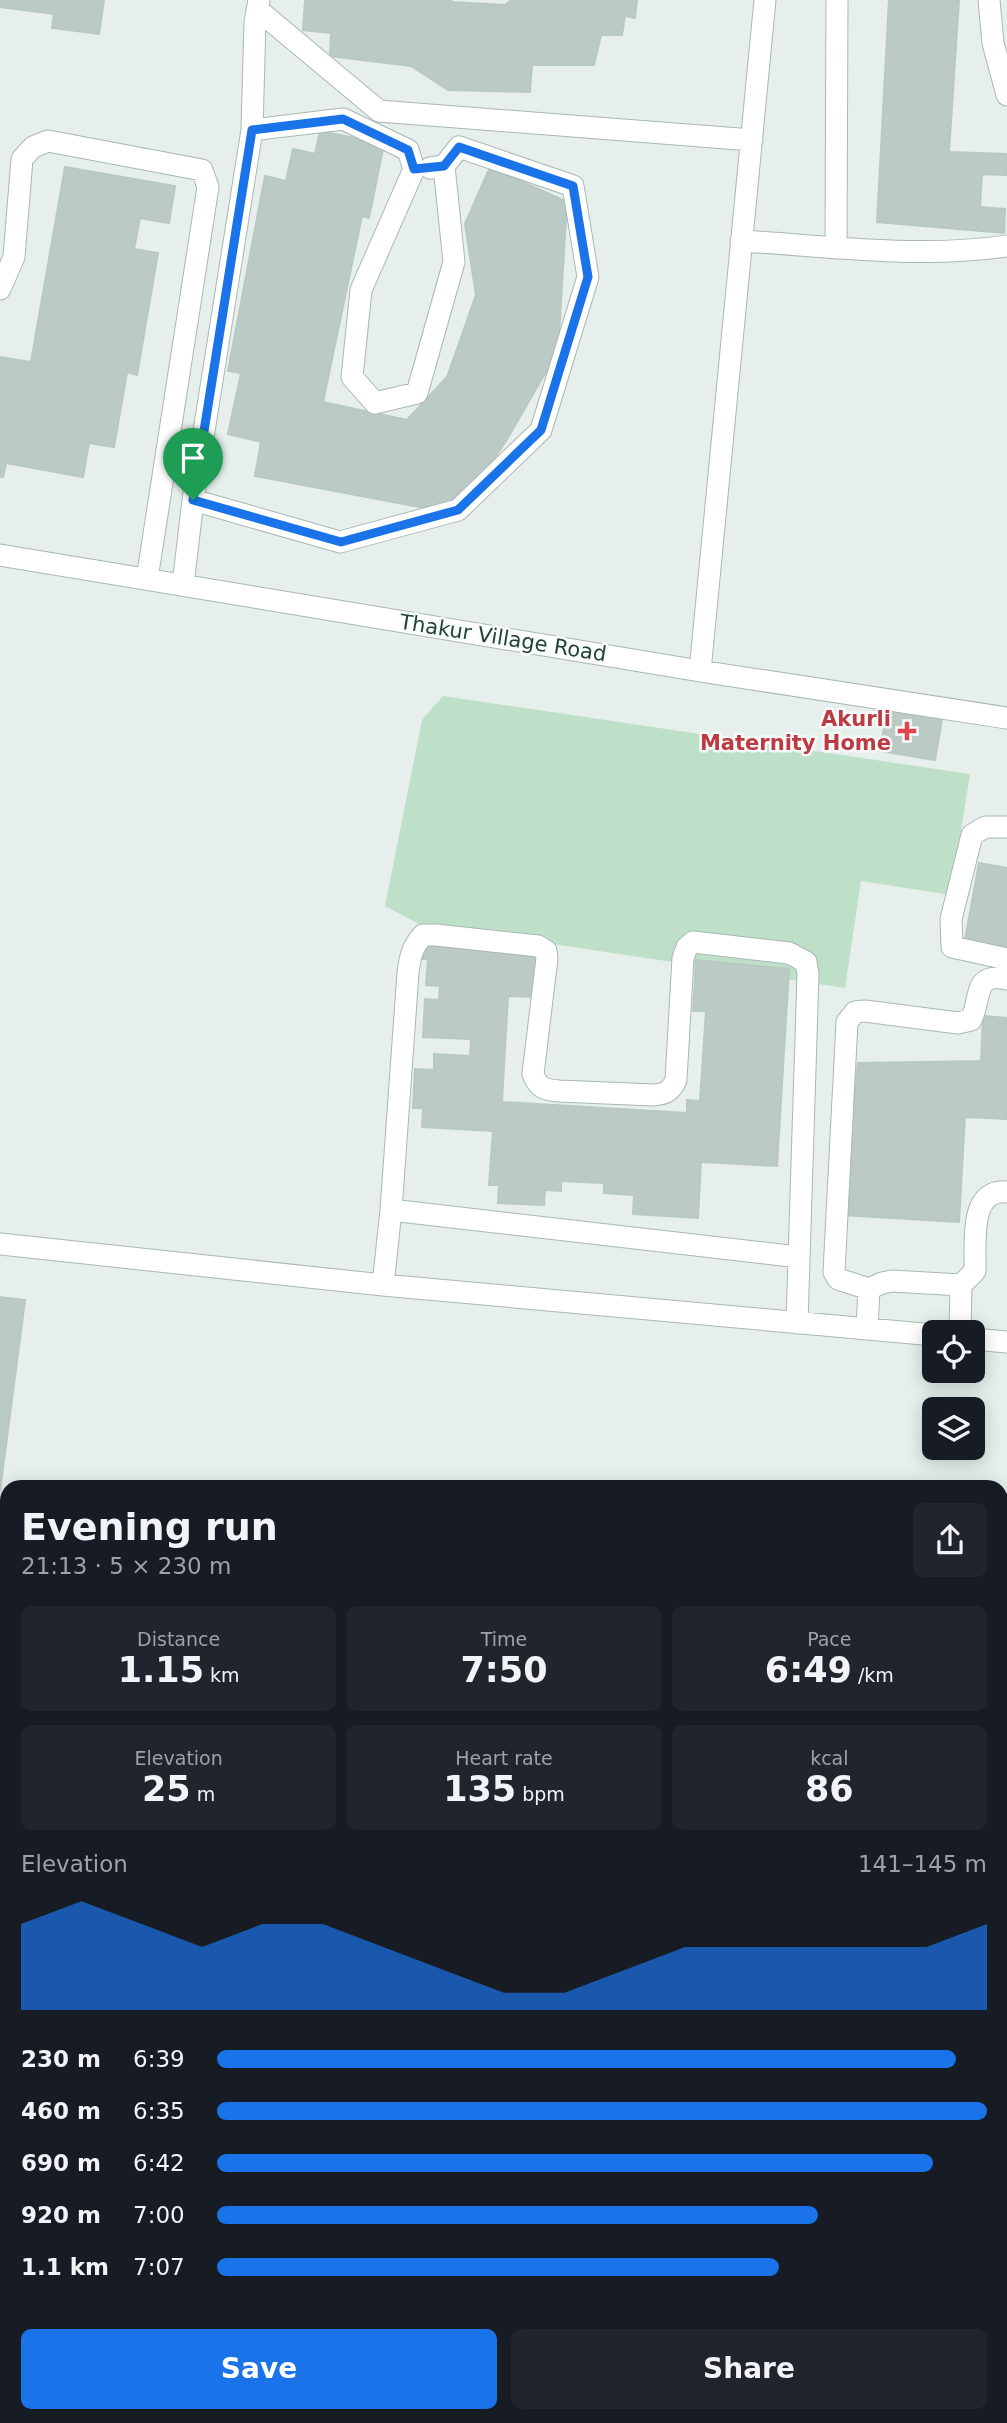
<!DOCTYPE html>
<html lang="en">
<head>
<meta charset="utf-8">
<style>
  body { margin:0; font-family:"DejaVu Sans",sans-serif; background:#20242c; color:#f1f3f6; height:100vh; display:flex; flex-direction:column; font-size:26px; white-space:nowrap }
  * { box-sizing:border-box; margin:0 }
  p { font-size:23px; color:#9ea1a6 }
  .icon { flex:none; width:38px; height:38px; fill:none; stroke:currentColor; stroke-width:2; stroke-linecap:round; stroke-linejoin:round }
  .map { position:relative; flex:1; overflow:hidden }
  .side { position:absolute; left:0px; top:1480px; width:1008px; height:943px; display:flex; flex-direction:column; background:#171b24; border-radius:21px 21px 0 0; box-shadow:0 4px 18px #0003 }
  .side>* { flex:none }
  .controls { position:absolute; left:922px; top:1320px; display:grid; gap:14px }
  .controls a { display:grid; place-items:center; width:63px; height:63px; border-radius:10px; background:#171b24; box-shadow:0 4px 18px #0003; font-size:35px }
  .pin { position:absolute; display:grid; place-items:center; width:60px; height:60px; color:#fff; margin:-72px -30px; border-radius:50% 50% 50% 0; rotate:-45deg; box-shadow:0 0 7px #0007 }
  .pin .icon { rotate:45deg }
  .round { display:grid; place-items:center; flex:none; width:74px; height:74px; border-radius:10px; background:#20242c }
  .head { display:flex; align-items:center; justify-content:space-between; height:119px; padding:0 21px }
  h1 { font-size:38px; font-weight:700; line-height:52px }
  .figures { display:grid; grid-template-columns:repeat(3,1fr); gap:10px; height:119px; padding:7px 21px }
  .figures div { display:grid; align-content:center; border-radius:10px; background:#20242c; text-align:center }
  .figures b { font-size:35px; font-weight:700 }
  .figures small { font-size:19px; font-weight:400 }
  .figures p { font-size:19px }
  .chart { height:196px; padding:14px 21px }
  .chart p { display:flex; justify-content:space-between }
  .chart svg { width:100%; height:126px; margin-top:7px; fill:#1a73e8; opacity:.7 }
  .action { display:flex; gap:14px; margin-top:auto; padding:14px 21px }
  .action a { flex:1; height:80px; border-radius:10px; background:#1a73e8; color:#fff; font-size:28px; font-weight:700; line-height:80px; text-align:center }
  .action a+a { background:#20242c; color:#f1f3f6 }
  ul { padding:0 21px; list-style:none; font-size:23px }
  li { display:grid; grid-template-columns:112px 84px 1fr; align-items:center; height:52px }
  li i { height:18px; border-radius:9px; background:#1a73e8 }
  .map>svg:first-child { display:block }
  .green { fill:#bfe0c8 }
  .building { fill:#bbcac4; stroke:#b8c9c2; stroke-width:2 }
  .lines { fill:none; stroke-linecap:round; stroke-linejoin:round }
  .minor-casing { stroke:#a8b8b2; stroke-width:23 }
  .minor { stroke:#fff; stroke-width:21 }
  .route-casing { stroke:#fff; stroke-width:14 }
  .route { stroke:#1a73e8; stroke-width:9 }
  .health-dot { fill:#e0444e; stroke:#f7fbf9; stroke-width:2.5 }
  .labels { text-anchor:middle; stroke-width:5; stroke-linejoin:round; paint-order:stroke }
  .street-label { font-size:21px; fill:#24423a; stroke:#f7fbf9 }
  .health-label { font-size:21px; font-weight:bold; fill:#be3a42; stroke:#f7fbf9; text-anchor:end }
</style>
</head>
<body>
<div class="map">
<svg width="1007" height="2423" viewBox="0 0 1007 2423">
  <rect width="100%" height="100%" fill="#e6efeb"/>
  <path class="green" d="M443,696L970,774L951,895L861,881L845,988L419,924L385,906L422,720Z
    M7,2185V2341L0,2340V2238Z"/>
  <path class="building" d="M0,0H104L99,34L52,28L54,14L0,7Z
    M305,0H450L453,2L505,5L511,0H637L635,18L625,16L622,35H601L594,65H532L530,92L448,90L411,66L330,56L331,33L303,30Z
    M889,0H959L949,152L1007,154V175L982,174L980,207L1005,209L1004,233L877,222Z
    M320,131L384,144L369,218L362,216L323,402L407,420L447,377L476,295L465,224L490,167L567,202L558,351L506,441L482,477L464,495L435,510L255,476L261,442L228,434L241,373L228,371L265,176L286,181L293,149L315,154Z
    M65,167L175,186L169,223L140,218L134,249L158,253L137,375L127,372L114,447L89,443L83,477L6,463L3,477H0V357L31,362Z
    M888,704L943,713L935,760L880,751Z
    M979,863L1007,868V948L965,940Z
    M424,945L540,951L538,997L508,996L502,1102L687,1113V1100L700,1101L706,1011H693L696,960L789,969L777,1166L701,1162L698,1218L633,1214L634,1195L604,1193V1183L561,1181V1191L545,1190L544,1205L498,1203L499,1185H489L493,1131L422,1127L423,1108H413L415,1069L434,1070V1054L470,1056L471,1039L423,1037L425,999L439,1000L440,986L426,985L428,959H423Z
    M983,1016L1007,1018V1119L965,1117L959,1222L841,1215L858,1063L981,1061Z
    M0,1297L25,1300L0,1491Z
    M1007,1746V1807L1001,1806Z
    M1001,1857L1007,1858V1938H1001Z
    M1001,2010L1004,2011L1001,2046Z
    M1001,2323L1007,2324V2423H960L899,2417H1001Z"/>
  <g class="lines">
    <defs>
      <path id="minor" d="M989,0L993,43L1007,95
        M257,9L379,111L752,140
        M252,130L255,22L259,0
        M741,241C829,246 920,259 1007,246
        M836,248L837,0
        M0,289L14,257L22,159L33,147L48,141L202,170L208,187L147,579
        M193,500L340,542L458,510L541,430L588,277L573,186L459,147L444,166L430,168
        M0,555L700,671L1007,718
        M183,585L193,500L252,130L343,119L408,150L414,169L361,290L352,377L375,403L417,393L454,262L444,166
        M700,671L765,0
        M1007,827H985L972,835L951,919L952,947L1007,959
        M391,1210L799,1257
        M0,1244L383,1285L934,1335
        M383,1285L391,1210L408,973C410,957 412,947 423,935H436L538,946L546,951L547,958L533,1074C538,1088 545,1090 559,1091L653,1095C666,1094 671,1091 676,1080L683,958L687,947L693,942L789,953L806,962L808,974L797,1323
        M869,1289L838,1279L834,1272L847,1022L855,1012L865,1011L958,1023L971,1020C982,998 972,972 1007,979
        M867,1328L869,1289L882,1283L892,1281L961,1285L975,1271C976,1245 968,1188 1007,1192
        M960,1332L961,1285
        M973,1339L1007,1342
        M1001,1721H1007
        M1001,1827H1007
        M0,2395L7,2396
        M228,2417L294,2423
        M18,2423L19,2417
        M814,2423L815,2417"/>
    </defs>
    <use href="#minor" class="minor-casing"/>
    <use href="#minor" class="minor"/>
  </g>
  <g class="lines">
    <defs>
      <path id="route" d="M343,119L408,150L414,169L444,166L459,147L573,186L588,277L541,430L458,510L341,542L193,500L252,130Z"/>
    </defs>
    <use href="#route" class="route-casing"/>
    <use href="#route" class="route"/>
  </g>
  <path class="health-dot" d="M903.5 720.5h7v7h7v7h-7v7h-7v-7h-7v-7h7z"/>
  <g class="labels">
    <g class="street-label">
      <text transform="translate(503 638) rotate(9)" y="7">Thakur Village Road</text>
    </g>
    <g class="health-label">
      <text x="891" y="726">Akurli<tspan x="891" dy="24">Maternity Home</tspan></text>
    </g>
  </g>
</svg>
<div class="controls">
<a><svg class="icon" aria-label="locate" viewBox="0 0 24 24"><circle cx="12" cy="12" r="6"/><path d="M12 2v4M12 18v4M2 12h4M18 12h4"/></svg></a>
<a><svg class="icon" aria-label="layers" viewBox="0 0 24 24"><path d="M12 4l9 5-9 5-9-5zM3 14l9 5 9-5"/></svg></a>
</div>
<div class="pin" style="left:193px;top:500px;background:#1e9e55"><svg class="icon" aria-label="arrive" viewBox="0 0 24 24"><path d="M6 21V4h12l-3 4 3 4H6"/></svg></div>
<section class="side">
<div class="head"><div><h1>Evening run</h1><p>21:13 · 5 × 230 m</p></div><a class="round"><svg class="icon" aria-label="share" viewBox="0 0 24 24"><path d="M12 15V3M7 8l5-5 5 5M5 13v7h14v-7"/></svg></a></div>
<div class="figures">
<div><p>Distance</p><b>1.15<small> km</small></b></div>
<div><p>Time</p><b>7:50</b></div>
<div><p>Pace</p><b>6:49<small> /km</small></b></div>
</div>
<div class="figures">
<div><p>Elevation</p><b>25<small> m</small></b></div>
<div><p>Heart rate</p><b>135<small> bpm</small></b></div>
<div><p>kcal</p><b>86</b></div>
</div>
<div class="chart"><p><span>Elevation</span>141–145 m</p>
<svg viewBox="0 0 160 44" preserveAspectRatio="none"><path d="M0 44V14L10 6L20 14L30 22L40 14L50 14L60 22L70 30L80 38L90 38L100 30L110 22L120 22L130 22L140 22L150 22L160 14V44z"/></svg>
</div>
<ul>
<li><b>230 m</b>6:39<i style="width:96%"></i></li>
<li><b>460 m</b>6:35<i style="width:100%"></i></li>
<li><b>690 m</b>6:42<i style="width:93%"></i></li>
<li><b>920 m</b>7:00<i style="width:78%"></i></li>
<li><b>1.1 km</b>7:07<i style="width:73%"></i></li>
</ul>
<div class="action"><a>Save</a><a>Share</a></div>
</section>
</div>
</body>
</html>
